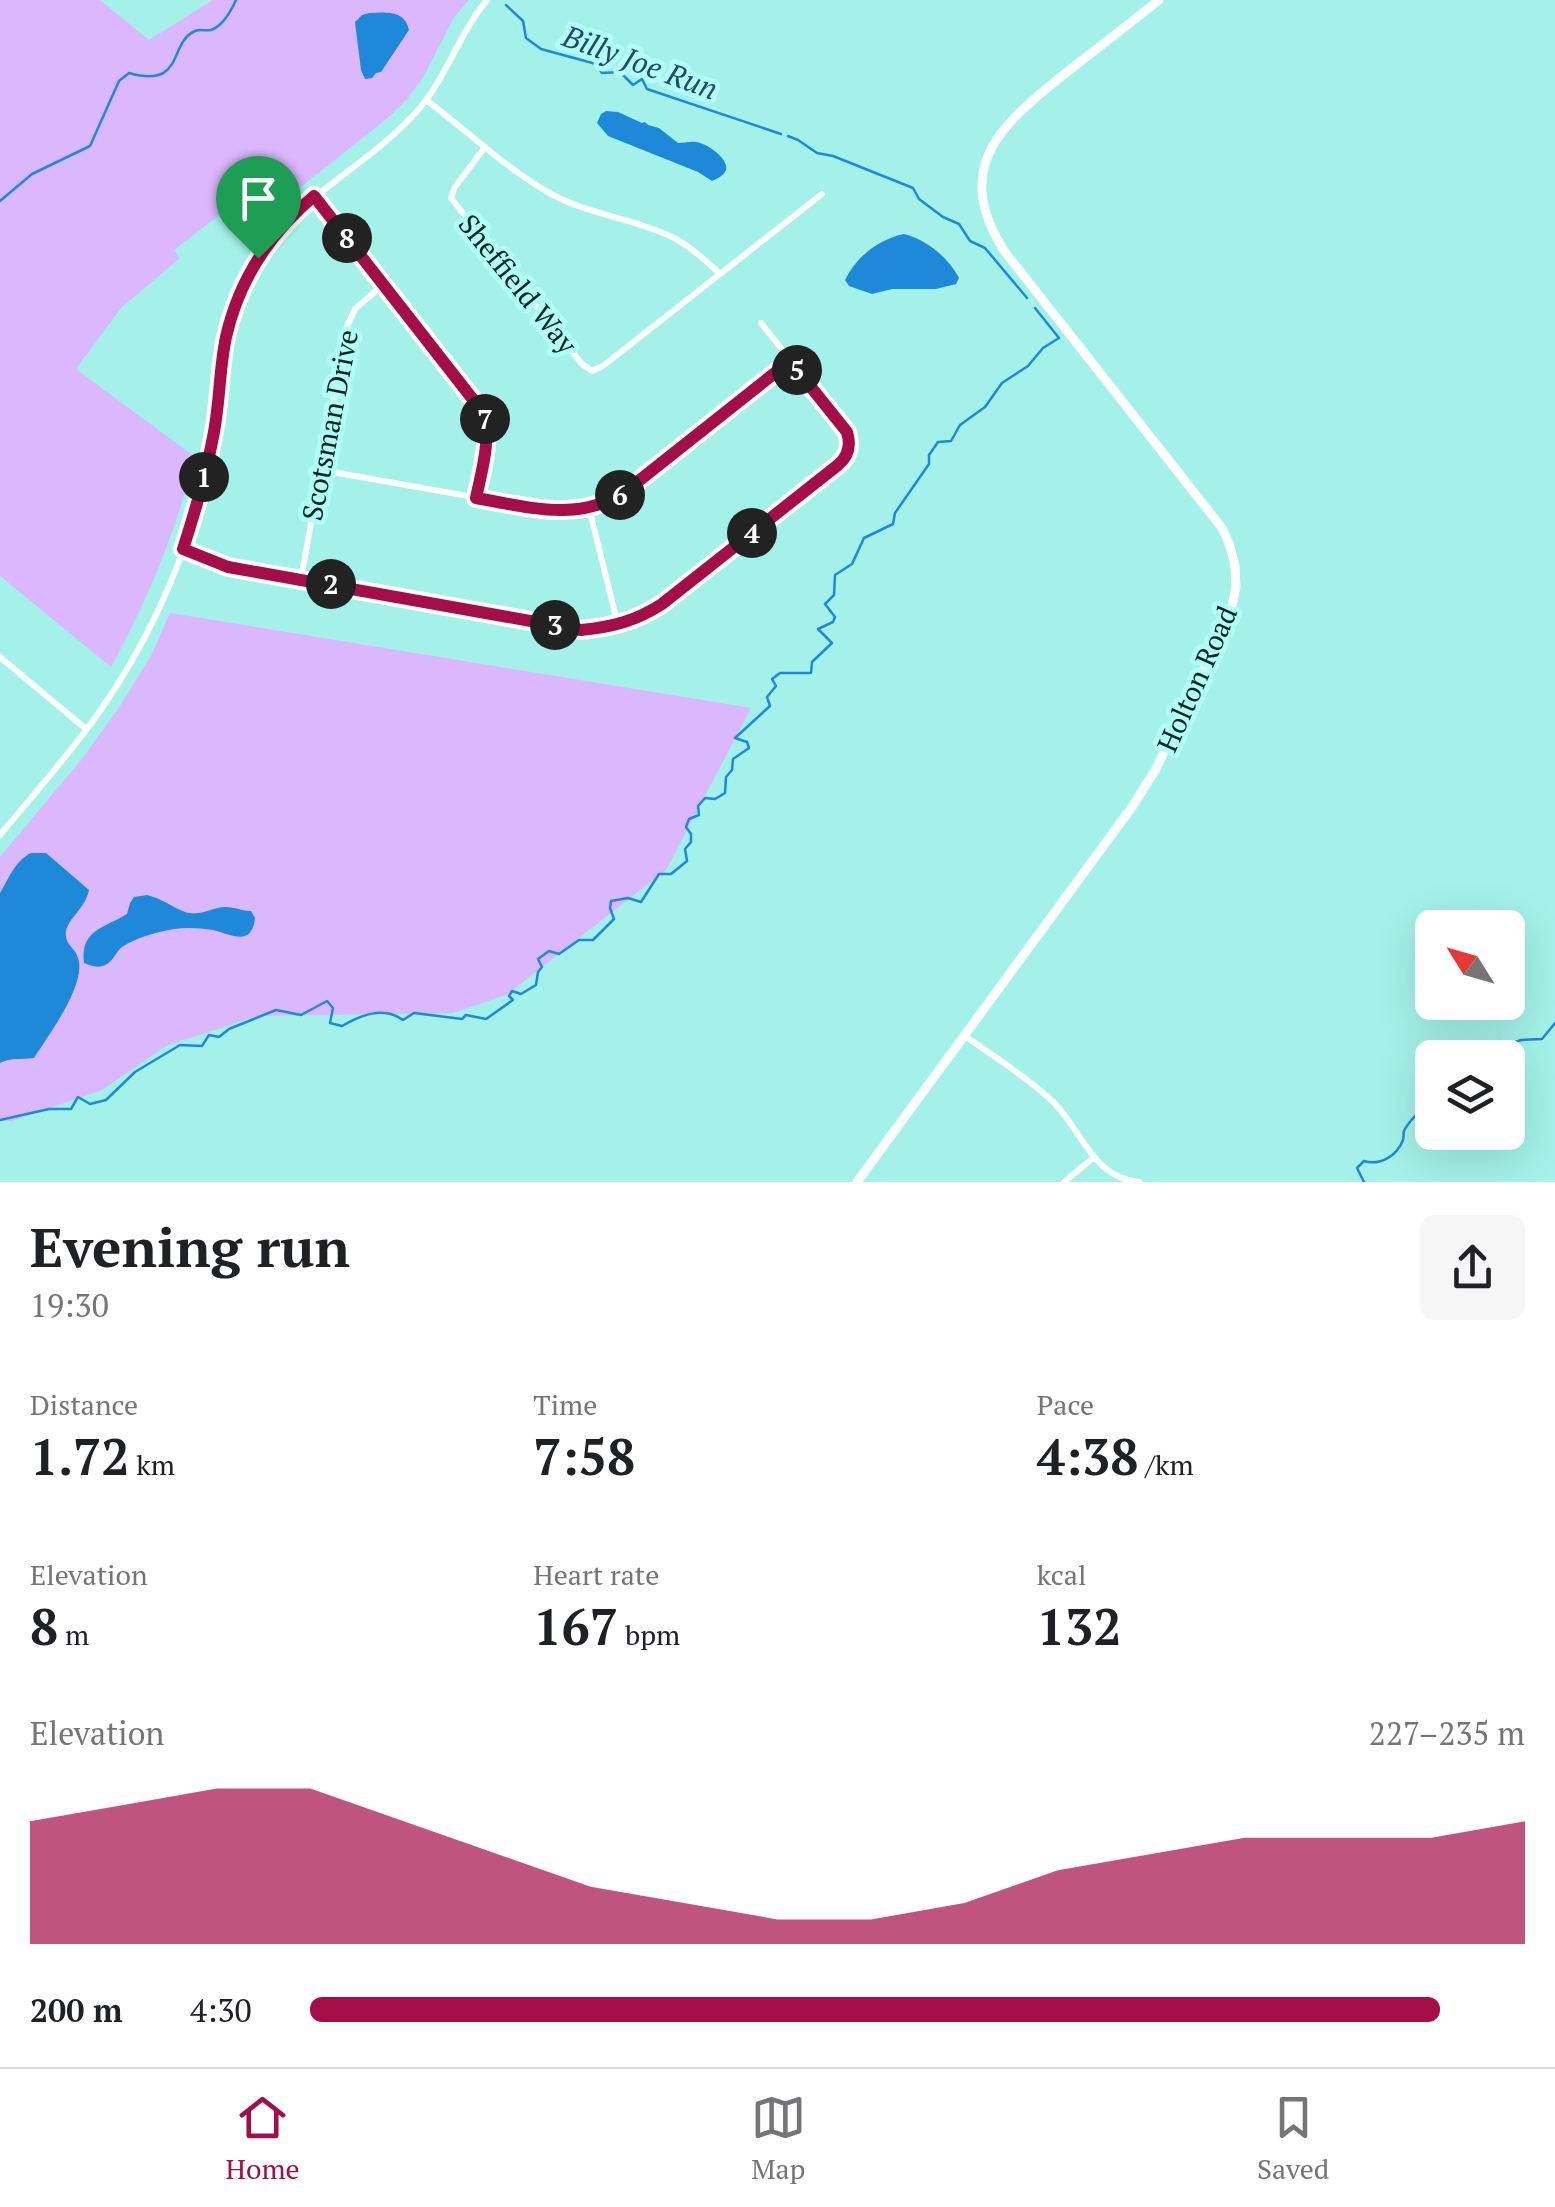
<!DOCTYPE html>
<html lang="en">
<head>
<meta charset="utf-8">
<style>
  body { margin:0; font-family:"PT Serif",serif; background:#f6f6f6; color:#202124; height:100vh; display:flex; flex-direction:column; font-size:38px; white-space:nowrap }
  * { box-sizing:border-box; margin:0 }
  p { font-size:32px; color:#757577 }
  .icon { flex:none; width:55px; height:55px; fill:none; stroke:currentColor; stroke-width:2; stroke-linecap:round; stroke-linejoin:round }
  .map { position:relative; height:1182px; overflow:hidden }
  .details { display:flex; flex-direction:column; background:#fff; flex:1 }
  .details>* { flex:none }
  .needle { width:65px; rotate:307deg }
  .fabs { position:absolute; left:1415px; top:910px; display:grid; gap:20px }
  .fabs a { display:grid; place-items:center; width:110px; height:110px; border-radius:15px; background:#fff; box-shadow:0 10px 40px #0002; font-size:50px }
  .pin { position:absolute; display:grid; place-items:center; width:85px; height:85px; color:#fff; margin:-102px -42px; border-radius:50% 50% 50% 0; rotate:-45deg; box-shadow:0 0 10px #0007 }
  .pin .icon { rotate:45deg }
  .km { position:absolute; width:50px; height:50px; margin:-25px; border-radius:50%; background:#222; color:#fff; font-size:28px; line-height:50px; text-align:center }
  .round { display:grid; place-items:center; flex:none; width:105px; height:105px; border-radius:15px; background:#f6f6f6 }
  .head { display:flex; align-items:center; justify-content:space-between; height:170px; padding:0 30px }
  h1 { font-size:55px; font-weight:700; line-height:75px }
  .figures { display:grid; grid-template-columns:repeat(3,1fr); gap:15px; height:170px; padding:10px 30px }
  .figures div { display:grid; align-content:center }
  .figures b { font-size:50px; font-weight:700 }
  .figures small { font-size:28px; font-weight:400 }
  .figures p { font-size:28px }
  .chart { height:280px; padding:20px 30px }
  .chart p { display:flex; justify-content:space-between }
  .chart svg { width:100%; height:180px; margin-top:10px; fill:#a40d48; opacity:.7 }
  ul { padding:0 30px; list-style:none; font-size:32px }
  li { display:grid; grid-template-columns:160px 120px 1fr; align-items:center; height:75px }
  li i { height:25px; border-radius:12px; background:#a40d48 }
  .dock { display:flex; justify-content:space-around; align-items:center; height:140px; border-top:2px solid #e0e0e0; background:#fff; font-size:28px; color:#757577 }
  .dock a { display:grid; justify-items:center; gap:5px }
  .dock .on { color:#a40d48 }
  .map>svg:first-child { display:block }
  .green { fill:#dbb7fe }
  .water { fill:#1f89d9 }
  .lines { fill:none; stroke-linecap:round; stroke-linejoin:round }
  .stream { stroke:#1f89d9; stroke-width:2.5 }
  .minor { stroke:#fff; stroke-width:6 }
  .tertiary { stroke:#fff; stroke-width:9 }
  .route-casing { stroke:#fff; stroke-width:20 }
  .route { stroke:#a40d48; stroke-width:12 }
  .labels { text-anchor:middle; stroke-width:10; stroke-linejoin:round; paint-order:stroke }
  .street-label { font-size:28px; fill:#042623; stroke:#b0fef6 }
  .water-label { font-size:30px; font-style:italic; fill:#22496b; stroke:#b0fef6 }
</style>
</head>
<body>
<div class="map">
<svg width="1555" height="1182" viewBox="0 0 1555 1182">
  <rect width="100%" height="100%" fill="#a3f1e8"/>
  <path class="green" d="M0,0H100L149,40L213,0H469L454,17L424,76L407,99L389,117L288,197L273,182L230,207L174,250L180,258L121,308L76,369L195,457C175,534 149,597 111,667L0,576Z
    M170,613L751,708L666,870L506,995L453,1013L257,1016L166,1046L102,1090L12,1121H0V857L82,759L120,706L151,656Z"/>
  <path class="water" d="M369,13C386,12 405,10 409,30L381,72L376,73L372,78L365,79L361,70L355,22L362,15Z
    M606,111L618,112L642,123L645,122L648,125L659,128L678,143C684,143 690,141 696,142C706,143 729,158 726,170C724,176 716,179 712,181L698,172L608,136L597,123L601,114Z
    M904,234C927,240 948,257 959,278L956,284L936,289H892L872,294L849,286L845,280C856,257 879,239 904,234Z
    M31,853H46L89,890C85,909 69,917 66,931C64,945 75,947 78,958C87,984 48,1036 34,1058C22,1060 11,1057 0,1063V893C9,878 15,861 31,853Z
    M147,895C161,898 172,907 185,912C201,917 212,907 226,907C234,907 242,911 251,911L255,918C252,947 232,935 213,930C200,928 187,927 174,929C157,932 137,937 122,947C116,952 113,961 107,964C99,969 91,966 84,963C80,930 104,928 127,914L130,903L134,897Z"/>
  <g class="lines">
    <path class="stream" d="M506,5L523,21L526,38L541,49L596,64L602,73L620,72L633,85L642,79L647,89L781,134
      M788,136L798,140L817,153L833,156L913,188L919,199L943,217L959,224L970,241L985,248L1027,298
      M0,201L32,174L90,146L119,81L129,73C185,89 168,43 195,31C200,29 206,31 211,30C223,26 231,11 236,0
      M1487,1058L1492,1047L1500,1041L1507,1045L1521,1040L1542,1039L1555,1023
      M0,1120L49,1109H71L78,1097L90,1104L106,1100L135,1072L180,1045L202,1046L209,1035L219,1037L229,1029L276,1010L301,1015L327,1001L333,1008L330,1023L342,1026C361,1015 383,1006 403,1020L414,1013L462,1019L466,1015L486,1019L513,1000L509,996L512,991L521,994L536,985L538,972L542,967L538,959L549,951L559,954L579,940H593L614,919L610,908L611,901L628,898L641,902L659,874H671L687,861L685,849L691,842V834L686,827L689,819L699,815L698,806L705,798L715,799L725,793L726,777L732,770L733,759L749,748L747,742L735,738L770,706L767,697L776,686L772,679L780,673H811L812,662L832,643L818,629L833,622L835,617L825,604L834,595L835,575L852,564L864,538L893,524L895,513L929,464V455L938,442L951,441L960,425L985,407L1002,383L1028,366L1043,348L1059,338L1035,308
      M1364,1182L1357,1168L1364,1161C1380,1166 1397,1156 1403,1140C1404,1137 1403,1134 1404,1131C1409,1120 1423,1108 1432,1100"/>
    <path class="minor" d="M426,100C469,132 508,171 555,196C592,215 635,219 672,237C690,246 705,260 720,274
      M485,147L455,187L451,198L582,364L592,371L603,366L822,194
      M314,196L482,411C492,439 482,469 476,497
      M321,470L547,510C575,514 602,507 626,491L789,361
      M589,508L618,625
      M183,549L229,567L581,629C612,628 636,622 662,604L838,465L849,449V437L844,427L761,323
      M301,579L346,329L355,309L384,284
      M0,657L86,729
      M0,835C34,794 70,754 100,711C146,645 181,569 201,492C206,472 211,452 214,432C223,379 223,327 247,278C287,198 364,172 419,109C447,76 459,34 487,0
      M965,1036C993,1056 1024,1075 1049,1098C1081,1126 1091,1178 1139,1182
      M1064,1182L1093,1158"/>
    <path class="tertiary" d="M857,1182L1132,807L1156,769L1230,615L1236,587L1235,566L1230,546L1222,528L1005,252C950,166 1002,124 1067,72C1098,48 1129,24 1159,0"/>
  </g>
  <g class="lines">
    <defs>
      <path id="route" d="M314,196L482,411C492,439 482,469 476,498C528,507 580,523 626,491L790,361L847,432C851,445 849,456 838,465L662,604C636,621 612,627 581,630L228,567L183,549C195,512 206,475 213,437C220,404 219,370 226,337C239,280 270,233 314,196Z"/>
    </defs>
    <use href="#route" class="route-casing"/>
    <use href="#route" class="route"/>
  </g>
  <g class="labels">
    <g class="street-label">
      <text transform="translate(518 284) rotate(51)" y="10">Sheffield Way</text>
      <text transform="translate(330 425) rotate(-79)" y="10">Scotsman Drive</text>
      <text transform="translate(1197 679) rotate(-66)" y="10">Holton Road</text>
    </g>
    <g class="water-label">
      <text transform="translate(640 63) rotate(20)" y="10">Billy Joe Run</text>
    </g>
  </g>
</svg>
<div class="fabs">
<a><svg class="needle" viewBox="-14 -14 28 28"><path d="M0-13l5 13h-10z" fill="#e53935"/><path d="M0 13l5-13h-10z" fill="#757577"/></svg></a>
<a><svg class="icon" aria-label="layers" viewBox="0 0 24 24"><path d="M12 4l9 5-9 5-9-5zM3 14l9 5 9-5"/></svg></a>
</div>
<div class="pin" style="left:258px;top:258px;background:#1e9e55"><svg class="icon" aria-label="arrive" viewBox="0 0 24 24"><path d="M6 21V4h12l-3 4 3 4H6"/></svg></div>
<b class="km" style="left:204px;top:477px">1</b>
<b class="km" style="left:331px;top:584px">2</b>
<b class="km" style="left:555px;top:625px">3</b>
<b class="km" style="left:752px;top:533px">4</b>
<b class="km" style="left:797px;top:370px">5</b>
<b class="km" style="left:620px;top:495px">6</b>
<b class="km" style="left:485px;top:419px">7</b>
<b class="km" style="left:347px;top:238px">8</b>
</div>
<section class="details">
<div class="head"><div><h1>Evening run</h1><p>19:30</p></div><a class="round"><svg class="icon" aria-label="share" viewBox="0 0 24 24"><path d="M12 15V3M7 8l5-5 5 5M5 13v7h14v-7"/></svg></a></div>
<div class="figures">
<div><p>Distance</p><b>1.72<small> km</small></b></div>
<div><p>Time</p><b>7:58</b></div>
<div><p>Pace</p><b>4:38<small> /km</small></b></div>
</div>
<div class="figures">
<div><p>Elevation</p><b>8<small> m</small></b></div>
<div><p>Heart rate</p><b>167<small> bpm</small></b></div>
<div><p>kcal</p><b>132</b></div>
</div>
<div class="chart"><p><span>Elevation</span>227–235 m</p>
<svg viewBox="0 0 160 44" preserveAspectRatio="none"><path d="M0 44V14L10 10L20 6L30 6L40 14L50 22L60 30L70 34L80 38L90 38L100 34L110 26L120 22L130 18L140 18L150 18L160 14V44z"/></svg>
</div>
<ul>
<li><b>200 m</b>4:30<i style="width:93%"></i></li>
</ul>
</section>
<nav class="dock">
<a class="on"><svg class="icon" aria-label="home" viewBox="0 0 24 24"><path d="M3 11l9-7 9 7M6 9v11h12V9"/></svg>Home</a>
<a><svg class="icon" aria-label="map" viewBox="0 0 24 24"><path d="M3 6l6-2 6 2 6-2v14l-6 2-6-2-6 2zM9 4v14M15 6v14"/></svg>Map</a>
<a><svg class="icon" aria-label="saved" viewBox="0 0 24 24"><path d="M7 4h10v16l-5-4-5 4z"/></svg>Saved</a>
</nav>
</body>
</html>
